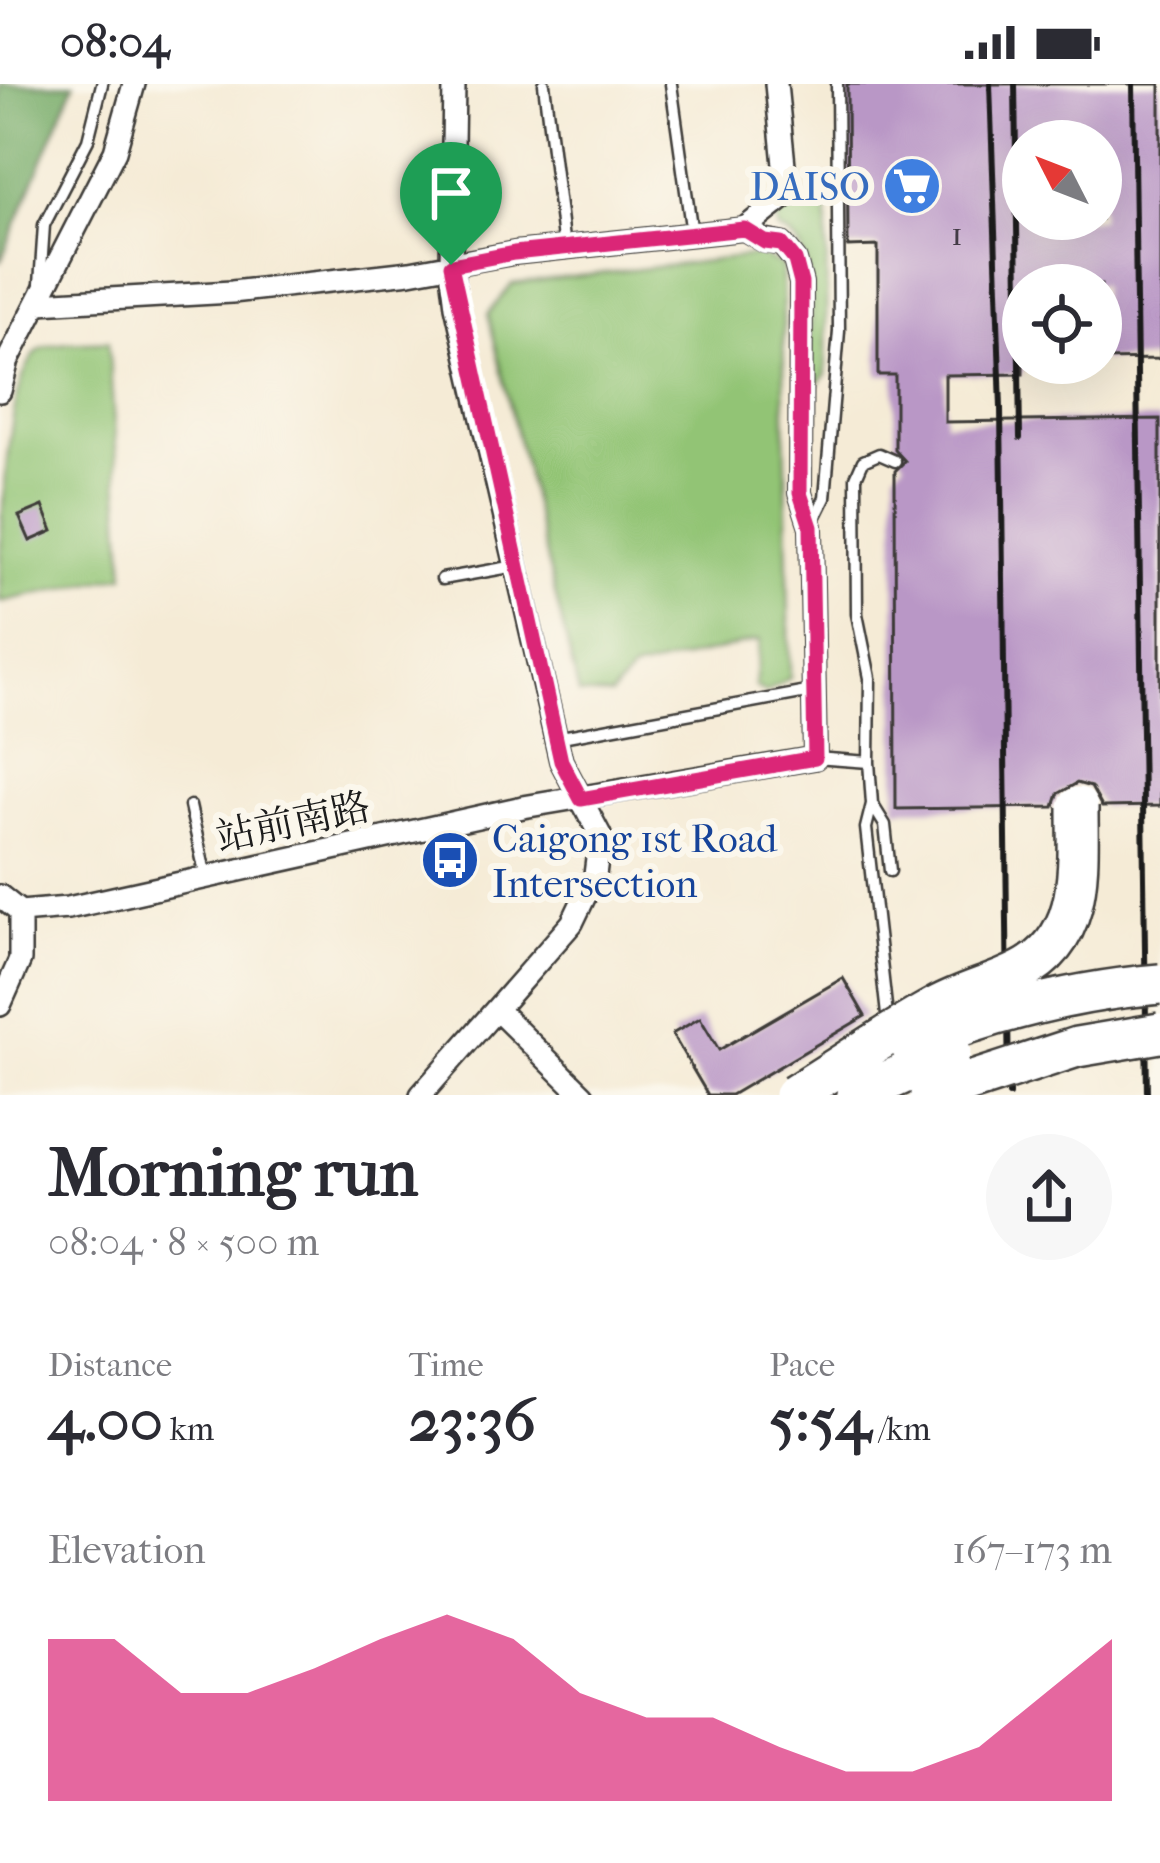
<!DOCTYPE html>
<html lang="en">
<head>
<meta charset="utf-8">
<style>
  body { margin:0; font-family:"IM FELL French Canon","Noto Serif TC",serif; background:#f7f7f7; color:#2b2b33; height:100vh; display:flex; flex-direction:column; font-size:45px; white-space:nowrap }
  * { box-sizing:border-box; margin:0 }
  p { font-size:39px; color:#7c7c81 }
  .icon { flex:none; width:66px; height:66px; fill:none; stroke:currentColor; stroke-width:2; stroke-linecap:round; stroke-linejoin:round }
  .map { position:relative; height:1011px; overflow:hidden }
  .side { display:flex; flex-direction:column; background:#fff; flex:1 }
  .side>* { flex:none }
  .needle { width:78px; rotate:312deg }
  .tools { position:absolute; left:1002px; top:36px; display:grid; gap:24px }
  .tools a { display:grid; place-items:center; width:120px; height:120px; border-radius:50%; background:#fff; box-shadow:0 12px 48px #0002; font-size:60px }
  .pin { position:absolute; display:grid; place-items:center; width:102px; height:102px; color:#fff; margin:-123px -51px; border-radius:50% 50% 50% 0; rotate:-45deg; box-shadow:0 0 12px #0007 }
  .pin .icon { rotate:45deg }
  .round { display:grid; place-items:center; flex:none; width:126px; height:126px; border-radius:63px; background:#f7f7f7 }
  .head { display:flex; align-items:center; justify-content:space-between; height:204px; padding:0 48px }
  h1 { font-size:66px; font-weight:800; line-height:90px }
  .figures { display:grid; grid-template-columns:repeat(3,1fr); gap:18px; height:204px; padding:12px 48px }
  .figures div { display:grid; align-content:center }
  .figures b { font-size:60px; font-weight:800 }
  .figures small { font-size:33px; font-weight:400 }
  .figures p { font-size:33px }
  .chart { height:336px; padding:24px 48px }
  .chart p { display:flex; justify-content:space-between }
  .chart svg { width:100%; height:216px; margin-top:12px; fill:#db2777; opacity:.7 }
  .status { display:flex; justify-content:space-between; align-items:center; height:84px; padding:0 60px; background:#fff; direction:ltr }
  .status svg { height:33px; fill:currentColor }
  .map>svg:first-child { display:block }
  .green { fill:#92c474; stroke:#577048; stroke-width:3 }
  .forest { fill:#75aa66; stroke:#486341; stroke-width:3 }
  .building { fill:#b997c6; fill-rule:evenodd }
  .lines { fill:none; stroke-linecap:round; stroke-linejoin:round }
  .lane-casing { stroke:#3d3b38; stroke-width:15 }
  .street-casing { stroke:#3d3b38; stroke-width:26 }
  .lane { stroke:#fff; stroke-width:10 }
  .street { stroke:#fff; stroke-width:21 }
  .rail { stroke:#1c1c1c; stroke-width:6 }
  .highway-bridge-casing { stroke:#3d3b38; stroke-width:44; stroke-linecap:butt }
  .highway-bridge { stroke:#fff; stroke-width:39 }
  .route-casing { stroke:#fff; stroke-width:24 }
  .route { stroke:#db2777; stroke-width:15 }
  .labels { text-anchor:middle; stroke-width:12; stroke-linejoin:round; paint-order:stroke }
  .number-label { font-size:33px; fill:#433b46 }
  .shop-label { font-size:39px; fill:#366cbe; stroke:#fbf7ec; text-anchor:end }
  .street-label { font-size:39px; fill:#1c1c1c; stroke:#fbf7ec }
  .transit-label { font-size:39px; fill:#164399; stroke:#fbf7ec; text-anchor:start }
</style>
</head>
<body>
<div class="status"><b>08:04</b><svg viewBox="0 0 49 12"><path d="M0 12V9h3v3zM5 12V6h3v6zM10 12V3h3v9zM15 12V0h3v12zM26 1h20v11H26zM47 4h2v5h-2z"/></svg></div>
<div class="map">
<svg width="1160" height="1011" viewBox="0 0 1160 1011">
  <rect width="100%" height="100%" fill="#fbf7ec"/>
  <filter id="ink" filterUnits="userSpaceOnUse"><feTurbulence type="fractalNoise" baseFrequency=".00833" numOctaves="2"/><feDisplacementMap in="SourceGraphic" scale="24" xChannelSelector="R" yChannelSelector="G"/><feConvolveMatrix kernelMatrix="1 2 1 2 8 2 1 2 1" color-interpolation-filters="sRGB"/></filter>
  <filter id="wash" filterUnits="userSpaceOnUse"><feTurbulence type="fractalNoise" baseFrequency=".004" numOctaves="4" result="noise"/><feDisplacementMap in="SourceGraphic" scale="48" xChannelSelector="R" yChannelSelector="G"/><feGaussianBlur stdDeviation="2.7" result="paint"/><feColorMatrix in="noise" values="0 0 0 0 0 0 0 0 0 0 0 0 0 0 0 0 0 1.4 0 .05"/><feComposite in="paint" operator="in"/></filter>
  <g filter="url(#wash)">
    <rect width="100%" height="100%" fill="#f5ebd6"/>
    <path class="green" d="M796,111L827,117L826,290L818,300L808,289C808,249 826,161 778,146L777,136Z
      M759,171L782,182L790,594L765,609L755,602L760,556L632,587L611,612L579,610L488,230L512,200Z
      M108,257L125,491L0,518C0,475 3,282 43,264C60,257 90,259 108,257Z"/>
    <path class="forest" d="M0,0H74L0,179Z"/>
    <g id="blocks">
      <path class="building" d="M847,0H1160V275L1101,276V201H1023V290L945,291V338L1160,335V722L1102,723L1091,703L1077,699L1058,710L1054,723L896,725L895,387L905,377L895,366V291H878V162L848,163ZM1023,57H1101V135H1023Z
        M43,422L53,447L30,457L19,432Z
        M843,894L865,932L731,1011H708L672,950L700,934L719,966Z"/>
    </g>
  </g>
  <g filter="url(#ink)">
    <use href="#blocks" fill-opacity="0" stroke="#3d3b38" stroke-width="3"/>
    <g class="lines">
      <defs>
        <path id="lane" d="M544,0L564,164
          M671,0L692,150
          M40,200L44,141L88,56L102,0
          M812,440L825,414L839,247L837,0
          M442,495L516,482
          M556,654L812,607
          M815,674L869,678L872,720L866,744L888,940
          M869,678L870,594L857,530L856,393L863,377L879,370L895,377
          M872,720L885,741L890,787
          M190,722L206,793"/>
        <path id="street" d="M39,219L232,208L410,188L514,169L744,145L787,111L776,0
          M0,307L8,276L115,67L134,0
          M0,812L20,828
          M20,828L68,824L523,723L815,674L811,443L800,409L801,199L795,176L782,160L765,157L744,145
          M0,921L20,876V828
          M497,926L583,1011
          M421,1011L572,839L595,791L600,751L561,677L456,222L451,181L454,0"/>
      </defs>
      <use href="#lane" class="lane-casing"/>
      <use href="#street" class="street-casing"/>
      <use href="#lane" class="lane"/>
      <use href="#street" class="street"/>
      <path class="rail" d="M990,0L1001,324L1009,1011
        M1015,0L1020,354
        M1133,0L1147,1011"/>
      <defs>
        <path id="highway-bridge" d="M910,961C990,929 1073,907 1160,900
          M794,1011C841,982 888,949 936,923C963,908 994,901 1021,887C1085,855 1078,783 1078,723
          M857,1011L951,968
          M930,1011L1077,963L1160,949"/>
      </defs>
      <use href="#highway-bridge" class="highway-bridge-casing"/>
      <use href="#highway-bridge" class="highway-bridge"/>
    </g>
  </g>
  <g class="lines" filter="url(#ink)">
    <defs>
      <path id="route" d="M744,145L765,158L782,160L795,176L801,199L800,409L811,443L815,674L581,715L561,677L451,181L514,169Z"/>
    </defs>
    <use href="#route" class="route-casing"/>
    <use href="#route" class="route"/>
  </g>
  <defs>
    <symbol id="supermarket-disc" viewBox="-11 -11 22 22"><circle r="9.5" fill="#3f7fe0" stroke="#fbf7ec"/><path d="M-6-5.5h2.5l.6 2H6L4.5 2H-2.5L-4.4-4H-6ZM-1.5 3.2a1.3 1.3 0 1 0 .1 0ZM3 3.2a1.3 1.3 0 1 0 .1 0Z" fill="#fff"/></symbol>
    <symbol id="bus-disc" viewBox="-11 -11 22 22"><circle r="9.5" fill="#1a4fb4" stroke="#fbf7ec"/><path d="M-5-6H5V4H4V6H2V4H-2V6H-4V4H-5ZM-3.5-4V0h7V-4ZM-3.5 1.2v1.5H-2V1.2ZM2 1.2v1.5H3.5V1.2Z" fill="#fff"/></symbol>
  </defs>
  <g fill-rule="evenodd">
    <use href="#supermarket-disc" x="879" y="69" width="66" height="66"/>
    <use href="#bus-disc" x="417" y="743" width="66" height="66"/>
  </g>
  <g class="labels">
    <g class="number-label">
      <text x="957" y="161">1</text>
    </g>
    <g class="shop-label">
      <text x="870" y="116">DAISO</text>
    </g>
    <g class="street-label">
      <text transform="translate(293 737) rotate(-12)" y="14">站前南路</text>
    </g>
    <g class="transit-label">
      <text x="492" y="768">Caigong 1st Road<tspan x="492" dy="45">Intersection</tspan></text>
    </g>
  </g>
</svg>
<div class="tools">
<a><svg class="needle" viewBox="-14 -14 28 28"><path d="M0-13l5 13h-10z" fill="#e53935"/><path d="M0 13l5-13h-10z" fill="#7c7c81"/></svg></a>
<a><svg class="icon" aria-label="locate" viewBox="0 0 24 24"><circle cx="12" cy="12" r="6"/><path d="M12 2v4M12 18v4M2 12h4M18 12h4"/></svg></a>
</div>
<div class="pin" style="left:451px;top:181px;background:#1e9e55"><svg class="icon" aria-label="arrive" viewBox="0 0 24 24"><path d="M6 21V4h12l-3 4 3 4H6"/></svg></div>
</div>
<section class="side">
<div class="head"><div><h1>Morning run</h1><p>08:04 · 8 × 500 m</p></div><a class="round"><svg class="icon" aria-label="share" viewBox="0 0 24 24"><path d="M12 15V3M7 8l5-5 5 5M5 13v7h14v-7"/></svg></a></div>
<div class="figures">
<div><p>Distance</p><b>4.00<small> km</small></b></div>
<div><p>Time</p><b>23:36</b></div>
<div><p>Pace</p><b>5:54<small> /km</small></b></div>
</div>
<div class="chart"><p><span>Elevation</span>167–173 m</p>
<svg viewBox="0 0 160 44" preserveAspectRatio="none"><path d="M0 44V11L10 11L20 22L30 22L40 17L50 11L60 6L70 11L80 22L90 27L100 27L110 33L120 38L130 38L140 33L150 22L160 11V44z"/></svg>
</div>
</section>
</body>
</html>
